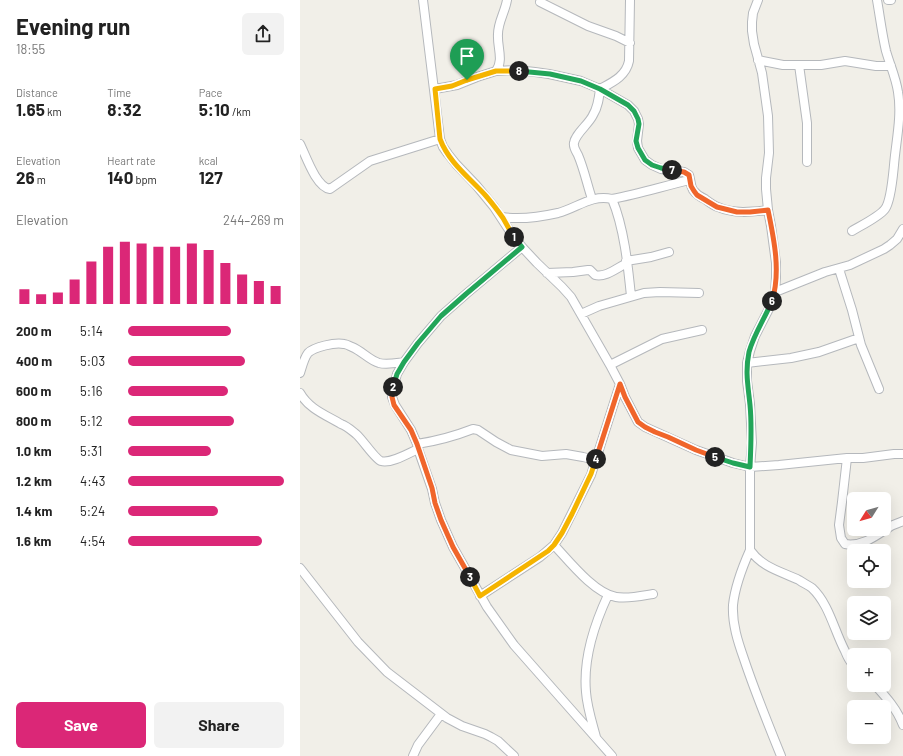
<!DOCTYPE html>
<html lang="en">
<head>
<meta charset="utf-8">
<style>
  body { margin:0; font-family:Barlow,sans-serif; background:#f2f2f2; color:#222; height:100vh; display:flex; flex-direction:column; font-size:15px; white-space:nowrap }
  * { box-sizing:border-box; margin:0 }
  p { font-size:13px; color:#767676 }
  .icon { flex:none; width:22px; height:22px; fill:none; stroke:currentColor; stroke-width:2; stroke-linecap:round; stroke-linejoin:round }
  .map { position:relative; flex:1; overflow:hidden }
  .sheet { display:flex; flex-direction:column; background:#fff; width:300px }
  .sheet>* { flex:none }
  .needle { width:26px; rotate:233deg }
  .tools { position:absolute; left:547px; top:492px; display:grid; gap:8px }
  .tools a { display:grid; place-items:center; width:44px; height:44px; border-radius:6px; background:#fff; box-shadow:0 4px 16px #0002; font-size:20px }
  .pin { position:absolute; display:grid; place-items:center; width:34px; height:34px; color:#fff; margin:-41px -17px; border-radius:50% 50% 50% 0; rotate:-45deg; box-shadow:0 0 4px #0007 }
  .pin .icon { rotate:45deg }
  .km { position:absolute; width:20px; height:20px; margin:-10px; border-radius:50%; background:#222; color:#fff; font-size:11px; line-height:20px; text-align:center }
  .round { display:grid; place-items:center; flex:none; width:42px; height:42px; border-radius:6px; background:#f2f2f2 }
  .overview { display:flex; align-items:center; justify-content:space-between; height:68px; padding:0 16px }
  h1 { font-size:22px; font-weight:700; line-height:30px }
  .figures { display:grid; grid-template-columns:repeat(3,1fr); gap:6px; height:68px; padding:4px 16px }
  .figures div { display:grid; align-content:center }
  .figures b { font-size:17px; font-weight:700 }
  .figures small { font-size:11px; font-weight:400 }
  .figures p { font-size:11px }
  .chart { height:112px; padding:8px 16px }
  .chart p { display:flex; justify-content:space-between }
  .chart svg { width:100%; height:72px; margin-top:4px; stroke:#db2777; stroke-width:6 }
  .button { display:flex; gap:8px; margin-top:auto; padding:8px 16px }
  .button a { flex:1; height:46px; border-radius:6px; background:#db2777; color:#fff; font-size:16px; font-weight:700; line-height:46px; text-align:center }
  .button a+a { background:#f2f2f2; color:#222 }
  ul { padding:0 16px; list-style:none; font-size:13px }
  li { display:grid; grid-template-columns:64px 48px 1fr; align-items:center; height:30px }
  li i { height:10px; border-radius:5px; background:#db2777 }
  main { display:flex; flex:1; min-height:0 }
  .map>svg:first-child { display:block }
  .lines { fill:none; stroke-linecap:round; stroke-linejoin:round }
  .street-casing { stroke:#b5b8bc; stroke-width:10 }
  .street { stroke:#fff; stroke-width:8 }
  .split-1-casing { stroke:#fff; stroke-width:8 }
  .split-2-casing { stroke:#fff; stroke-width:8 }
  .split-3-casing { stroke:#fff; stroke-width:8 }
  .split-4-casing { stroke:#fff; stroke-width:8 }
  .split-5-casing { stroke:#fff; stroke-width:8 }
  .split-6-casing { stroke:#fff; stroke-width:8 }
  .split-7-casing { stroke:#fff; stroke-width:8 }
  .split-8-casing { stroke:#fff; stroke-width:8 }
  .split-9-casing { stroke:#fff; stroke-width:8 }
  .split-1 { stroke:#f5b400; stroke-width:5 }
  .split-2 { stroke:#22a559; stroke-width:5 }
  .split-3 { stroke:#f0652b; stroke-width:5 }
  .split-4 { stroke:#f5b400; stroke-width:5 }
  .split-5 { stroke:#f0652b; stroke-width:5 }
  .split-6 { stroke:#22a559; stroke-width:5 }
  .split-7 { stroke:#f0652b; stroke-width:5 }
  .split-8 { stroke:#22a559; stroke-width:5 }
  .split-9 { stroke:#f5b400; stroke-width:5 }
</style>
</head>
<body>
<main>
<section class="sheet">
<div class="overview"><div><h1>Evening run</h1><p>18:55</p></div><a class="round"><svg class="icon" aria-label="share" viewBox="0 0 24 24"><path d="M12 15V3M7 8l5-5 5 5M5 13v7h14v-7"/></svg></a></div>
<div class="figures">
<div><p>Distance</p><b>1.65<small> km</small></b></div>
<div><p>Time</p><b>8:32</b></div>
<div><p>Pace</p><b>5:10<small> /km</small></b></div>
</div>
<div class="figures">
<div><p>Elevation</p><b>26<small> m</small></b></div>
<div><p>Heart rate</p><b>140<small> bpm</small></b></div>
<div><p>kcal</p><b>127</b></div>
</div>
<div class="chart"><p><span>Elevation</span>244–269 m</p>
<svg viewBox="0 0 160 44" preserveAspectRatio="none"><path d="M5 44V35M15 44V38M25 44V37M35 44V29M45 44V18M55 44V9M65 44V6M75 44V7M85 44V9M95 44V9M105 44V7M115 44V11M125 44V19M135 44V26M145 44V30M155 44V33"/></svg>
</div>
<ul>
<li><b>200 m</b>5:14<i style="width:66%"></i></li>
<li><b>400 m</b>5:03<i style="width:75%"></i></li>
<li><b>600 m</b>5:16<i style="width:64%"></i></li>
<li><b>800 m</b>5:12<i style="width:68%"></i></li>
<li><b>1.0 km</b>5:31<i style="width:53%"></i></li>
<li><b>1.2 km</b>4:43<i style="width:100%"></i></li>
<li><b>1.4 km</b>5:24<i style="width:58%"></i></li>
<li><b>1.6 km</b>4:54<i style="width:86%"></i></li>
</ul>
<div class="button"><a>Save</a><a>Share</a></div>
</section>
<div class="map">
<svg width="603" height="756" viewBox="0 0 603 756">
  <rect width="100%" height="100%" fill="#f1efe8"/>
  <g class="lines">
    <defs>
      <path id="street" d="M123,0L140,139L143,147L148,154L156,164L176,185L194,207L213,236L222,247L237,263L262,287L271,297L310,365L320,384L325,397L338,422L345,427L396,450L433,463L450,467L479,465L547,458H563L594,454H603
        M458,0L453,13L452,22V31L454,44L462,73L468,116L469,153L466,178V189L468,210L471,226L476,263V277L475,292L472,303L455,336L450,351L447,363V381L450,404L452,443L450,467V550C463,568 480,571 499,580C503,583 508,585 512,588C529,604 534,630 545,651C547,656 550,662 554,666
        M588,0H591
        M240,2L288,26L316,36L330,43
        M458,60L483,65H521L545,61L576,66H591
        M499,65L507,123V162
        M196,71C204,60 197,47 198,34C198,22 205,12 207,0
        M135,89L157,85L177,77L196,71L217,70L235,72L249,74L281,81L300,89L328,105L334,111L338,119L339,124L337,141L338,148L345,160L352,165L361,169L384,172L389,175C391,180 390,185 393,190C396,194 400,197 405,199C409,202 414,206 418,207C434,214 451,212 468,210
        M0,144C6,156 16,187 30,189L70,161L140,139
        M292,199C287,184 284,169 278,155C276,151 273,147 274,143C275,134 289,124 293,115C298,107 299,98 300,89C313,82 326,76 329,61L330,0
        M312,199C339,194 364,186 390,180
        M202,217C221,220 240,217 258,213C277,208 292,194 312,199C324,227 328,266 331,296
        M552,231C560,226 579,217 585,209C591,201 593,175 594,165C596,141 602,116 598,92C596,78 590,65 586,51C582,34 580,17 577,0
        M222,247L166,294L141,316L118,343L104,362L97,374L94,385L92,397L95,405L111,430L117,444L118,449L132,489L135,503L141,520L153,547L187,607L214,645L274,713L312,756
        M326,261L351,257L369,252
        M539,269L552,310L561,345L579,389
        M247,273L273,272L288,270H290L295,275C305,278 317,268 327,263
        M475,292L525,272L550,265L584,249L590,245L597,239L603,229
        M281,314L299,306L344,293L360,292L399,293
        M447,363L491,358L519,352L559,338
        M310,365L362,339L402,330
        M0,373C2,367 4,358 8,353C14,347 35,342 44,344C46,344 50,346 52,347C62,351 69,360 79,363C87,365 96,363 104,362
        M0,393C9,409 26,415 41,424C47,426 51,430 56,434C63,440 75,459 81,461C91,464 109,453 118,449
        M117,444C137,441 155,436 173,429L178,430L196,442L211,450L242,456L266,454L283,457L296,460
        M547,458L542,502L539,525L541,538L545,544C563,547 577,535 591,526C595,524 599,523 603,521
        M254,545C269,561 294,593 316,597C328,599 341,596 353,594
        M450,550C442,568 435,586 433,605C432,624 438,642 444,659C455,692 468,724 481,756
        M0,568L58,642L87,672L147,718L162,726L185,734L191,737L198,741L214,756
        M180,596L240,557L254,545L262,533L291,475L320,384
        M575,685C586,697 597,709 603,725
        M296,737C292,722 287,707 286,692C283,659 294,625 308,595
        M113,756L118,745L141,714"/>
    </defs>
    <use href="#street" class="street-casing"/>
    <use href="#street" class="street"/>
  </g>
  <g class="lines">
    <defs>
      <path id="split-1" d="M167,80L152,86L135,89L140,139C149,163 170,178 186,196C192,203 198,211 203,218C207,225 210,231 214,237"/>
      <path id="split-2" d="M93,387L97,374L104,362L118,343L141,316L166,294L222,247L214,237"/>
      <path id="split-3" d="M93,387L92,397L94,405L111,430L117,444L132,488L135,503L141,520L153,547L170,577"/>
      <path id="split-4" d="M170,577L180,596L248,551L254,545L262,533L272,514L291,474L296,459"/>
      <path id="split-5" d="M296,459L320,384L325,397L338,422L345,427L355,432L368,437L396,450L415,457"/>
      <path id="split-6" d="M415,457L433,463L450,467C451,446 452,425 450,405C448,385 445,372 449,352C454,334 465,318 472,301"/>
      <path id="split-7" d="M372,170L384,172L389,175L391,186L394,191L397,195L417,207L437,212H450L468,210C474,239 481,272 472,301"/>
      <path id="split-8" d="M219,71L250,74L281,81L300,89L328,105L334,111L338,119L339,124L336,141L338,148L345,160L352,165L361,168L372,170"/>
      <path id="split-9" d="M167,80L196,71H219"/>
    </defs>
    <use href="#split-1" class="split-1-casing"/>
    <use href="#split-2" class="split-2-casing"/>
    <use href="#split-3" class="split-3-casing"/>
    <use href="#split-4" class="split-4-casing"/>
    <use href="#split-5" class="split-5-casing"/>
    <use href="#split-6" class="split-6-casing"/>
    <use href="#split-7" class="split-7-casing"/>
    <use href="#split-8" class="split-8-casing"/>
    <use href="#split-9" class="split-9-casing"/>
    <use href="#split-1" class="split-1"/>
    <use href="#split-2" class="split-2"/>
    <use href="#split-3" class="split-3"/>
    <use href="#split-4" class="split-4"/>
    <use href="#split-5" class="split-5"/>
    <use href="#split-6" class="split-6"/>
    <use href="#split-7" class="split-7"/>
    <use href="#split-8" class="split-8"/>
    <use href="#split-9" class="split-9"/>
  </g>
</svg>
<div class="tools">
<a><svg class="needle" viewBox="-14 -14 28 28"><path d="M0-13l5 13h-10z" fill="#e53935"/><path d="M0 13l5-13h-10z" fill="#767676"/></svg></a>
<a><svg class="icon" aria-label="locate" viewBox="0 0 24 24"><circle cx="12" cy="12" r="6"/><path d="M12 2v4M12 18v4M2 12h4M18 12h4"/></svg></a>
<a><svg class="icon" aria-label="layers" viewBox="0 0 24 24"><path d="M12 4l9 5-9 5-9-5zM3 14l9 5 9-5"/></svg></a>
<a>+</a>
<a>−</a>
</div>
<div class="pin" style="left:167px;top:80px;background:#1e9e55"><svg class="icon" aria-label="arrive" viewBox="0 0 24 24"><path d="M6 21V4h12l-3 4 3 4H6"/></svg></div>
<b class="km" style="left:214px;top:237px">1</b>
<b class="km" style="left:93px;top:387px">2</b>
<b class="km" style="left:170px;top:577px">3</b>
<b class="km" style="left:296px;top:459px">4</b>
<b class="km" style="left:415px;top:457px">5</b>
<b class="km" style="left:472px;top:301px">6</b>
<b class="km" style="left:372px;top:170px">7</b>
<b class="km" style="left:219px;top:71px">8</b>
</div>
</main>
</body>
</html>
